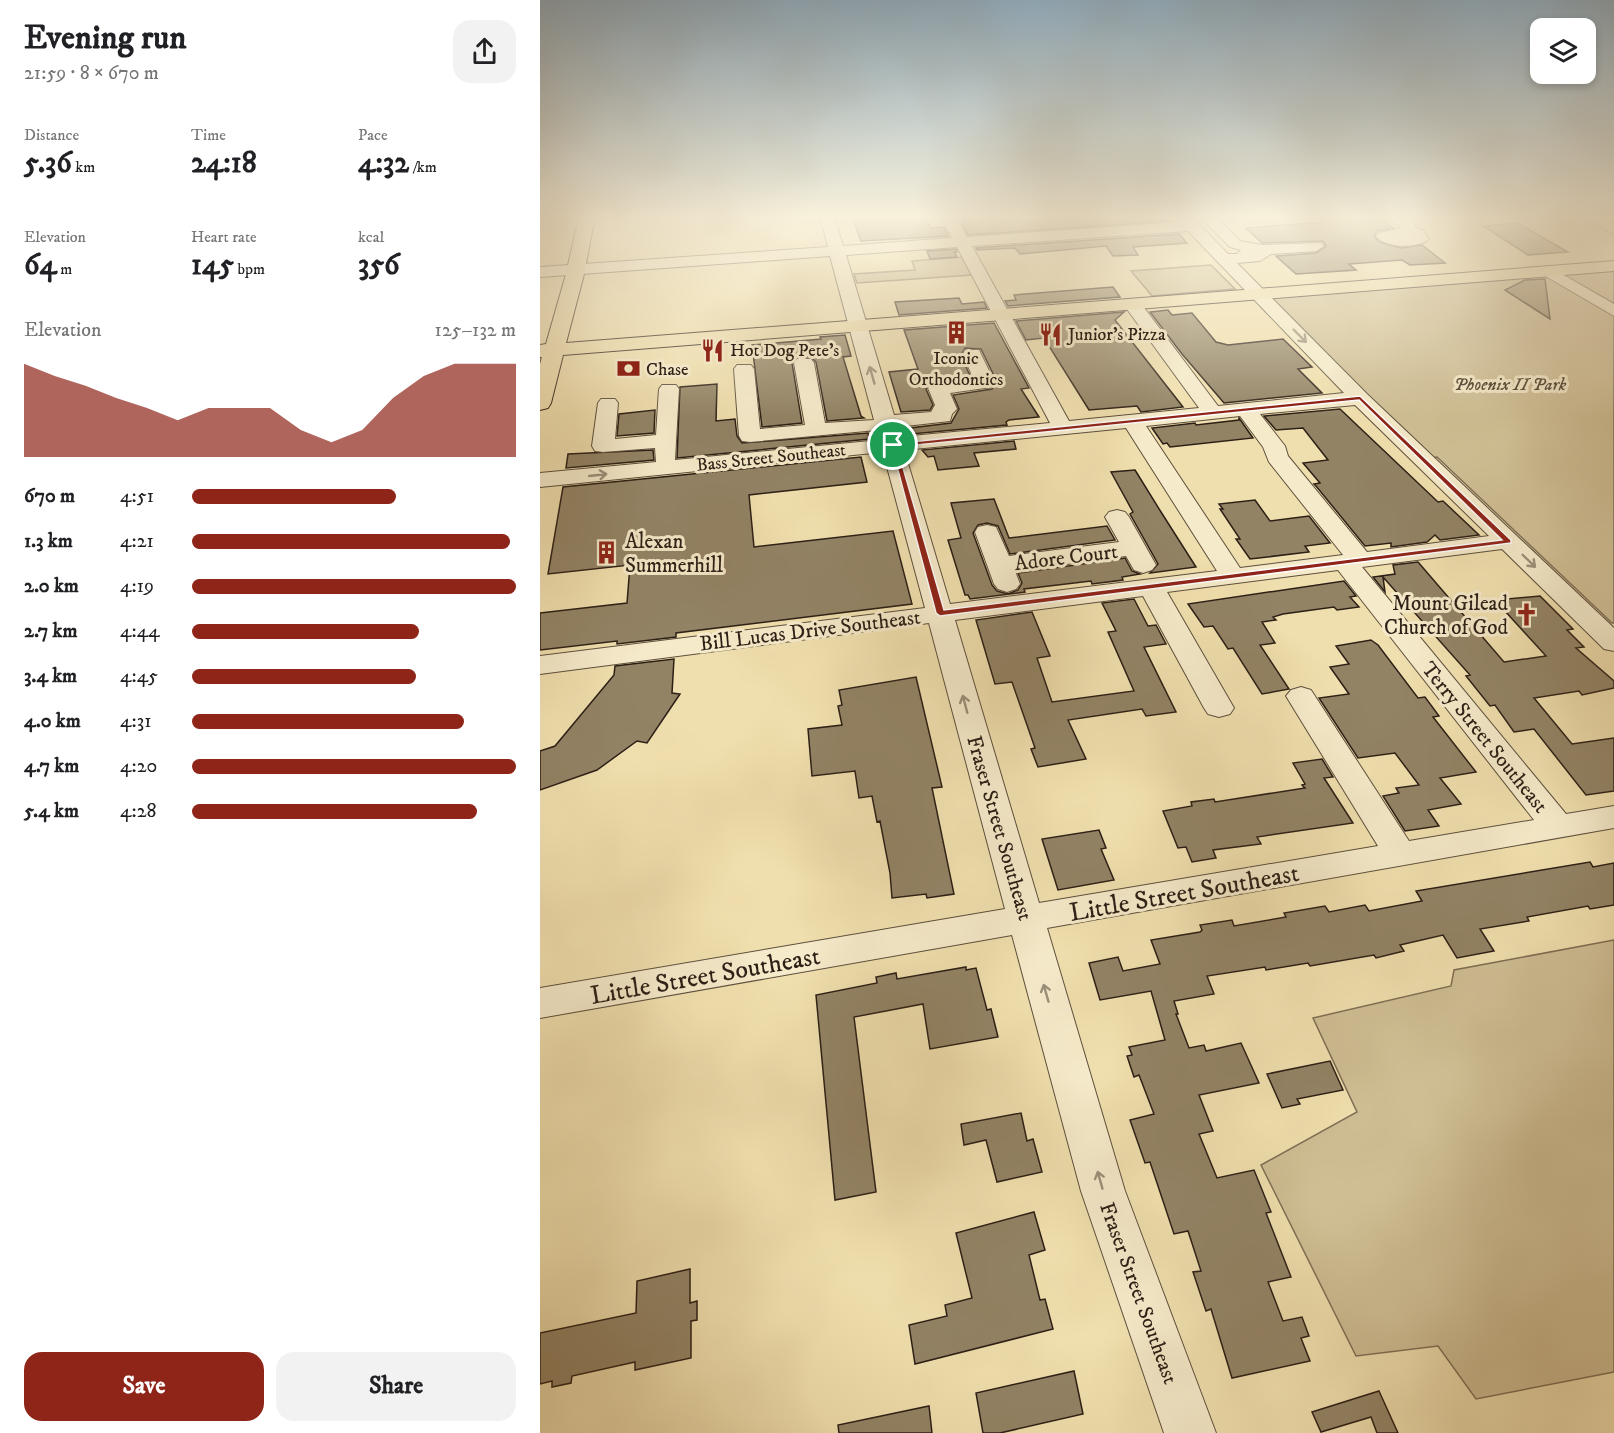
<!DOCTYPE html>
<html lang="en">
<head>
<meta charset="utf-8">
<style>
  body { margin:0; font-family:"IM FELL DW Pica",serif; background:#f2f2f2; color:#202124; height:100vh; display:flex; flex-direction:column; font-size:22px; white-space:nowrap }
  * { box-sizing:border-box; margin:0 }
  p { font-size:20px; color:#757577 }
  .icon { flex:none; width:33px; height:33px; fill:none; stroke:currentColor; stroke-width:2; stroke-linecap:round; stroke-linejoin:round }
  .map { position:relative; flex:1; overflow:hidden }
  .panel { display:flex; flex-direction:column; background:#fff; width:540px }
  .panel>* { flex:none }
  .controls { position:absolute; left:990px; top:18px; display:grid; gap:12px }
  .controls a { display:grid; place-items:center; width:66px; height:66px; border-radius:12px; background:#fff; box-shadow:0 3px 9px #0003; font-size:30px }
  .pin { position:absolute; display:grid; place-items:center; width:51px; height:51px; color:#fff; margin:-26px; border:3px solid #fff; border-radius:50%; box-shadow:0 2px 6px #0007 }
  .round { display:grid; place-items:center; flex:none; width:63px; height:63px; border-radius:18px; background:#f2f2f2 }
  .overview { display:flex; align-items:center; justify-content:space-between; height:102px; padding:0 24px }
  h1 { font-size:33px; font-weight:700; line-height:45px }
  .metrics { display:grid; grid-template-columns:repeat(3,1fr); gap:9px; height:102px; padding:6px 24px }
  .metrics div { display:grid; align-content:center }
  .metrics b { font-size:30px; font-weight:700 }
  .metrics small { font-size:16px; font-weight:400 }
  .metrics p { font-size:16px }
  .chart { height:168px; padding:12px 24px }
  .chart p { display:flex; justify-content:space-between }
  .chart svg { width:100%; height:108px; margin-top:6px; fill:#8f2418; opacity:.7 }
  .button { display:flex; gap:12px; margin-top:auto; padding:12px 24px }
  .button a { flex:1; height:69px; border-radius:18px; background:#8f2418; color:#fff; font-size:24px; font-weight:700; line-height:69px; text-align:center }
  .button a+a { background:#f2f2f2; color:#202124 }
  ul { padding:0 24px; list-style:none; font-size:20px }
  li { display:grid; grid-template-columns:96px 72px 1fr; align-items:center; height:45px }
  li i { height:15px; border-radius:8px; background:#8f2418 }
  main { display:flex; flex:1; min-height:0 }
  .map>svg:first-child { display:block }
  .green { fill:#cfbe94; stroke:#7e6e55; stroke-width:1.5 }
  .building { fill:#928365; stroke:#2c1f16; stroke-width:1.5 }
  .lines { fill:none; stroke-linecap:round; stroke-linejoin:round }
  .minor-casing { stroke:#5d4f3c; stroke-width:2 }
  .major-casing { stroke:#2c1f16; stroke-width:2 }
  .minor { fill:#f5eaca; fill-rule:evenodd }
  .major { fill:#f0dfae; fill-rule:evenodd }
  .oneway { stroke:#9b8f79 }
  .route { fill:#8f2418; stroke:#fff; stroke-width:1.5; fill-rule:evenodd }
  .labels { text-anchor:middle; stroke-width:6; stroke-linejoin:round; paint-order:stroke }
  .far-poi-label { font-size:18px; fill:#2c1f16; stroke:#f5eaca; text-anchor:start }
  .far-park-label { font-size:18px; font-style:italic; fill:#5d4f3c; stroke:#f5eaca }
  .far-street-label { font-size:18px; fill:#2c1f16; stroke:#f5eaca }
  .poi-label { font-size:21px; fill:#2c1f16; stroke:#f5eaca; text-anchor:start }
  .street-label { font-size:21px; fill:#2c1f16; stroke:#f5eaca }
  .near-street-label { font-size:26px; fill:#2c1f16; stroke:#f5eaca }
</style>
</head>
<body>
<main>
<section class="panel">
<div class="overview"><div><h1>Evening run</h1><p>21:59 · 8 × 670 m</p></div><a class="round"><svg class="icon" aria-label="share" viewBox="0 0 24 24"><path d="M12 15V3M7 8l5-5 5 5M5 13v7h14v-7"/></svg></a></div>
<div class="metrics">
<div><p>Distance</p><b>5.36<small> km</small></b></div>
<div><p>Time</p><b>24:18</b></div>
<div><p>Pace</p><b>4:32<small> /km</small></b></div>
</div>
<div class="metrics">
<div><p>Elevation</p><b>64<small> m</small></b></div>
<div><p>Heart rate</p><b>145<small> bpm</small></b></div>
<div><p>kcal</p><b>356</b></div>
</div>
<div class="chart"><p><span>Elevation</span>125–132 m</p>
<svg viewBox="0 0 160 44" preserveAspectRatio="none"><path d="M0 44V6L10 11L20 15L30 20L40 24L50 29L60 24L70 24L80 24L90 33L100 38L110 33L120 20L130 11L140 6L150 6L160 6V44z"/></svg>
</div>
<ul>
<li><b>670 m</b>4:51<i style="width:63%"></i></li>
<li><b>1.3 km</b>4:21<i style="width:98%"></i></li>
<li><b>2.0 km</b>4:19<i style="width:100%"></i></li>
<li><b>2.7 km</b>4:44<i style="width:70%"></i></li>
<li><b>3.4 km</b>4:45<i style="width:69%"></i></li>
<li><b>4.0 km</b>4:31<i style="width:84%"></i></li>
<li><b>4.7 km</b>4:20<i style="width:100%"></i></li>
<li><b>5.4 km</b>4:28<i style="width:88%"></i></li>
</ul>
<div class="button"><a>Save</a><a>Share</a></div>
</section>
<div class="map">
<svg width="1074" height="1433" viewBox="0 0 1074 1433">
  <rect width="100%" height="100%" fill="#f0dfae"/>
  <filter id="stains"><feTurbulence type="fractalNoise" baseFrequency=".00333" numOctaves="4"/><feColorMatrix values="0 0 0 0 .2 0 0 0 0 .09 0 0 0 0 .02 0 0 0 .5 -.17"/></filter>
  <radialGradient id="worn" r=".72"><stop offset=".6" stop-color="#630" stop-opacity="0"/><stop offset="1" stop-color="#630" stop-opacity=".3"/></radialGradient>
  <path class="green" d="M424,257L432,275L317,283L314,274L375,270L372,261Z
    M671,265L695,289L612,296L591,271Z
    M1074,268V623H1072L897,457L885,459L718,295Z
    M1074,940V1372L936,1399L898,1346L816,1356L721,1165L817,1112L773,1018L911,986L914,970Z"/>
  <path class="building" d="M320,216H385L391,228L404,227L408,236L321,241L314,222L322,221Z
    M477,216H624L629,221L428,235L423,226V220Z
    M780,216H838L853,228L837,231L834,236L839,242L861,248L882,245L905,263L870,265L862,260L809,264L816,270L756,274L736,256L776,253L786,246L783,241L722,243L706,228L784,222Z
    M977,223L1028,252L988,255L943,226Z
    M639,234L647,243L593,247L598,255L573,256L566,246L480,254L475,248L437,250L436,248Z
    M416,249L417,252H414L417,257L390,259L387,251Z
    M1005,279L1010,319L965,290L985,280Z
    M573,287L580,297L468,306L465,301L476,300L474,295Z
    M419,298L422,304L444,302L447,308L359,315L355,302Z
    M628,310L632,315L652,313L676,342L688,345L743,339L772,367L758,369L782,393L684,403L642,354L610,312Z
    M584,312L575,320L643,407L601,412L597,406L549,410L504,338L486,340L476,321Z
    M454,323L489,388L481,389L499,417L469,420L466,422L467,425L371,434L370,428L411,423L419,409L413,395L452,389L457,382L441,349L425,348L421,355L430,376L391,382L386,389L393,405L390,410L361,412L349,372L378,369L364,330Z
    M305,335L311,356L303,357L321,416L324,418L287,421L276,362L271,357H257L252,363L262,423L222,427L212,345L281,339L280,337Z
    M177,384L176,421L195,419L197,436L202,443L328,433L329,439L137,458L140,387Z
    M800,409L898,502L903,501L939,535L900,540L895,535L887,542L851,547V543L825,546L776,486L774,484L780,483L763,463L788,460L763,428L736,430L724,416Z
    M115,410L114,433L77,436L79,414Z
    M699,418L713,438L630,447L627,443L623,444L612,428L655,423L656,425L699,420Z
    M474,441L476,449L434,453L439,466L398,470L394,456L388,457L382,450Z
    M113,450L114,460L26,468L28,454Z
    M321,457L327,482L209,495L214,547L353,531L372,604L136,633V637L77,644V641L0,650V613L87,603L90,565L8,574L23,487Z
    M595,470L621,512L656,567L610,573L618,564L590,514L593,512L571,472Z
    M454,499L469,538L567,526L575,540L470,554L458,526L447,523L438,525L433,533L452,585L457,591L468,594L478,590L482,583L478,573L585,558L592,571L600,574L582,577L583,580L552,584L551,581L484,589L485,592L430,599L428,595H425L408,540L421,538L411,503Z
    M715,500L730,521L769,516L790,543L765,546L769,552L710,559L696,539H700L680,509H683L679,504Z
    M878,562L964,662L1006,656L955,600L1000,596L1033,629L1027,630L1044,647L1036,648L1074,681V688L1042,695L1039,691L994,698L1032,744L1074,738V791L1046,795L994,729L974,732L955,705L950,706L926,676L930,675L843,577L845,592L833,577L855,574L853,565Z
    M804,581L816,596L810,597L819,607L797,610L794,607L743,614L733,617L736,620L722,622L735,643L720,645L749,689L722,694L693,648L688,649L673,626L664,627L648,604Z
    M594,599L608,626L616,625L626,644L604,647L636,712L606,716L602,709L528,720L546,759L498,767L491,749L495,748L472,682L455,684L436,620L492,612L510,656L497,658L512,702L594,691L568,632L576,631L562,603Z
    M831,640L838,645L878,698L885,697L899,716L893,717L936,772L900,778L921,804L888,810L899,826L865,831L843,796L859,793L856,788L879,785L855,753L818,758L779,698L809,694L790,667L809,664L796,646Z
    M134,659L132,693L140,694L107,743L97,741L57,770L0,790V751L15,746L74,675L75,666Z
    M376,677L402,787L392,788L414,894L387,898L386,894L352,898L350,873L340,821L337,822L332,796L319,798L315,771L272,776L268,729L302,725L298,706L302,705L299,690Z
    M782,759L793,777L784,778L813,823L717,837L721,844L673,850L676,858L652,862L646,847L638,848L623,811L652,806L651,802L674,799L675,802L765,788L762,785L765,784L753,763Z
    M559,830L566,848L561,849L574,880L518,890L502,839Z
    M1050,862L1053,867L1074,863V905L1050,909L1048,906L987,917L989,921L940,929L954,951L917,958L903,935L860,945L864,951L836,958L834,955L770,966L768,963L726,970L725,967L667,976L674,994L634,1001L638,1014H636L649,1048L664,1045L666,1051L701,1043L719,1083L659,1095L673,1131L659,1134L677,1178L714,1170L731,1212L726,1213L751,1277L728,1282L743,1321L762,1317L769,1336L761,1338L770,1361L692,1378L671,1309L666,1311L653,1272L661,1271L648,1231L634,1234L610,1162L605,1163L590,1120L614,1114L599,1075L594,1077L587,1056L592,1055L589,1047L625,1040L611,991L560,1000L549,963L578,957L583,971L620,964L611,940L660,932L662,930L660,925L692,920L694,926L746,917L744,913L785,906L789,912L825,905L829,911L882,901L876,891Z
    M426,967V970L436,968L447,1010L451,1009L458,1037L390,1049L383,1004L314,1017L336,1192L295,1200L276,995L337,983L336,977L356,973L357,979Z
    M790,1061L803,1090L757,1099L760,1104L742,1108L727,1074Z
    M481,1113L487,1141L493,1139L502,1172L457,1182L446,1140L424,1145L421,1124Z
    M494,1212L505,1250L489,1255L500,1300L505,1299L513,1329L375,1364L369,1325L407,1316L405,1305L432,1298L416,1233Z
    M150,1269V1303L157,1301V1320L151,1321V1358L95,1370V1362L32,1376L31,1383L12,1387V1381L0,1384V1333L96,1313L97,1281Z
    M534,1371L543,1414L460,1433H443L436,1393Z
    M839,1391L858,1433H837L831,1417L781,1432L772,1412Z
    M389,1406L392,1433H299L298,1425Z"/>
  <g class="lines">
    <defs>
      <path id="minor" d="M280,216H294L303,246L412,238L401,216H415L427,237L640,222L635,216H651L688,254H697L701,250L690,247L661,218L675,216L700,241L722,245L781,243L784,246L776,251L731,254L720,261L697,263L827,394L1074,628V651L1064,649L962,549L822,567L1026,814L1074,806V828L507,928L585,1191L676,1433H624L541,1191L472,935L0,1018V988L465,909L389,623L0,674V656L385,608L343,452L0,487V473L116,462L115,448L63,452L55,451L52,446L58,403L61,399H75L78,403L75,439L116,435L119,389L122,385H136L139,389L135,460L340,440L337,430L210,442L202,441L199,436L194,369L197,365H211L214,369L220,429L265,425L254,363L257,359H271L274,363L285,423L334,420L290,256L0,277V267L288,247ZM648,231L804,393L678,406L599,301H587L584,305L659,408L529,421L432,246ZM417,247L510,423L360,437L357,427L410,421L412,414L417,409L410,393L452,387L455,383L439,350H425L423,354L433,378L391,384L388,388L395,405L391,412L354,415L306,255ZM815,405L949,536L827,552L748,456L745,446L720,414ZM700,416L723,447L729,462L803,555L700,568L606,426ZM586,428L677,571L410,604L364,450ZM798,570L994,820L869,841L771,690L761,687L751,690L746,696L838,846L499,903L415,620L603,596L664,708L668,714L679,717L690,714L694,708L627,592Z
        M844,216C857,216 870,215 876,228L883,230L889,239C878,249 845,248 836,236L839,233L862,228Z
        M1040,216H1059L1074,224V234Z
        M1008,266L1074,304V316L1002,274L1000,271L1002,268Z
        M577,510L585,512L589,517L616,565L612,570L603,573L594,570L586,556L475,571L480,584L476,589L467,592L458,589L454,584L435,532L438,527L447,525L456,527L469,556L579,542L565,517L569,512Z"/>
      <path id="major" d="M39,216H55L44,274L26,343L1074,261V271L23,355L11,403L8,408L0,410V364L2,357H0V345L6,344L26,274Z"/>
    </defs>
    <use href="#minor" class="minor-casing"/>
    <use href="#major" class="major-casing"/>
    <use href="#minor" class="minor"/>
    <use href="#major" class="major"/>
  </g>
  <defs><path id="oneway-shaft" d="M-6 0H5M1.5-3L5.5 0L1.5 3" fill="none" stroke-width="1.6" stroke-linecap="round" stroke-linejoin="round" transform="scale(1.5)"/></defs>
  <g class="oneway">
    <use href="#oneway-shaft" transform="translate(760 336) rotate(45)"/>
    <use href="#oneway-shaft" transform="translate(332 375) rotate(-106)"/>
    <use href="#oneway-shaft" transform="translate(58 475) rotate(-6)"/>
    <use href="#oneway-shaft" transform="translate(989 561) rotate(44)"/>
    <use href="#oneway-shaft" transform="translate(425 704) rotate(-105)"/>
    <use href="#oneway-shaft" transform="translate(506 993) rotate(-106)"/>
    <use href="#oneway-shaft" transform="translate(560 1180) rotate(-106)"/>
  </g>
  <linearGradient id="sky" x2="0" y2="1"><stop stop-color="#90abbc"/><stop offset="0.52" stop-color="#f8f1db"/><stop offset="1" stop-color="#f8f1db" stop-opacity="0"/></linearGradient>
  <rect width="1074" height="417" fill="url(#sky)"/>
  <path class="route" d="M820,396L971,540V543L400,616L396,613L351,444ZM819,400L962,540L404,610L357,447Z"/>
  <defs>
    <symbol id="building-bare" viewBox="-9 -9 18 18"><path d="M-4-6H4V6H1V3H-1V6H-4ZM-2.5-4.3h1.7v1.8h-1.7ZM.8-4.3h1.7v1.8H.8ZM-2.5-1h1.7V.8h-1.7ZM.8-1h1.7V.8H.8Z" fill="#8f2418" stroke="#f5eaca" stroke-width="2.5" paint-order="stroke"/></symbol>
    <symbol id="restaurant-bare" viewBox="-9 -9 18 18"><path d="M-5-6h1v4h1v-4h1v4h1v-4h1v5L-1.5 .5V6h-2V.5L-5-1ZM5-6V6H3V1.5H1.5Q1.5-4 5-6Z" fill="#8f2418" stroke="#f5eaca" stroke-width="2.5" paint-order="stroke"/></symbol>
    <symbol id="bank-bare" viewBox="-9 -9 18 18"><path d="M-6-4H6V4H-6ZM0-2.3a2.3 2.3 0 1 0 0 4.6a2.3 2.3 0 1 0 0-4.6Z" fill="#8f2418" stroke="#f5eaca" stroke-width="2.5" paint-order="stroke"/></symbol>
    <symbol id="church-bare" viewBox="-9 -9 18 18"><path d="M-1.2-6h2.4v3.5h3.3v2.4h-3.3V6h-2.4V-.1h-3.3v-2.4h3.3Z" fill="#8f2418" stroke="#f5eaca" stroke-width="2.5" paint-order="stroke"/></symbol>
  </defs>
  <g fill-rule="evenodd">
    <use href="#building-bare" x="400" y="316" width="33" height="33"/>
    <use href="#restaurant-bare" x="494" y="318" width="33" height="33"/>
    <use href="#restaurant-bare" x="156" y="334" width="33" height="33"/>
    <use href="#bank-bare" x="72" y="352" width="33" height="33"/>
    <use href="#building-bare" x="50" y="536" width="33" height="33"/>
    <use href="#church-bare" x="970" y="598" width="33" height="33"/>
  </g>
  <g class="labels">
    <g class="far-poi-label">
      <text x="528" y="340">Junior's Pizza</text>
      <text x="190" y="356">Hot Dog Pete's</text>
      <text x="416" y="364" text-anchor="middle">Iconic<tspan x="416" dy="21">Orthodontics</tspan></text>
      <text x="106" y="375">Chase</text>
    </g>
    <g class="far-park-label">
      <text x="970" y="390">Phoenix II Park</text>
    </g>
    <g class="far-street-label">
      <text transform="translate(231 457) rotate(-6)" y="6">Bass Street Southeast</text>
    </g>
    <g class="poi-label">
      <text x="85" y="548">Alexan<tspan x="85" dy="24">Summerhill</tspan></text>
      <text x="968" y="610" text-anchor="end">Mount Gilead<tspan x="968" dy="24">Church of God</tspan></text>
    </g>
    <g class="street-label">
      <text transform="translate(526 557) rotate(-7)" y="7">Adore Court</text>
      <text transform="translate(270 630) rotate(-7)" y="7">Bill Lucas Drive Southeast</text>
      <text transform="translate(945 737) rotate(51)" y="7">Terry Street Southeast</text>
      <text transform="translate(460 828) rotate(74)" y="7">Fraser Street Southeast</text>
      <text transform="translate(599 1293) rotate(70)" y="7">Fraser Street Southeast</text>
    </g>
    <g class="near-street-label">
      <text transform="translate(644 892) rotate(-10)" y="9">Little Street Southeast</text>
      <text transform="translate(165 975) rotate(-10)" y="9">Little Street Southeast</text>
    </g>
  </g>
  <rect width="100%" height="100%" filter="url(#stains)"/>
  <rect width="100%" height="100%" fill="url(#worn)"/>
</svg>
<div class="controls">
<a><svg class="icon" aria-label="layers" viewBox="0 0 24 24"><path d="M12 4l9 5-9 5-9-5zM3 14l9 5 9-5"/></svg></a>
</div>
<div class="pin" style="left:353px;top:445px;background:#1e9e55"><svg class="icon" aria-label="arrive" viewBox="0 0 24 24"><path d="M6 21V4h12l-3 4 3 4H6"/></svg></div>
</div>
</main>
</body>
</html>
